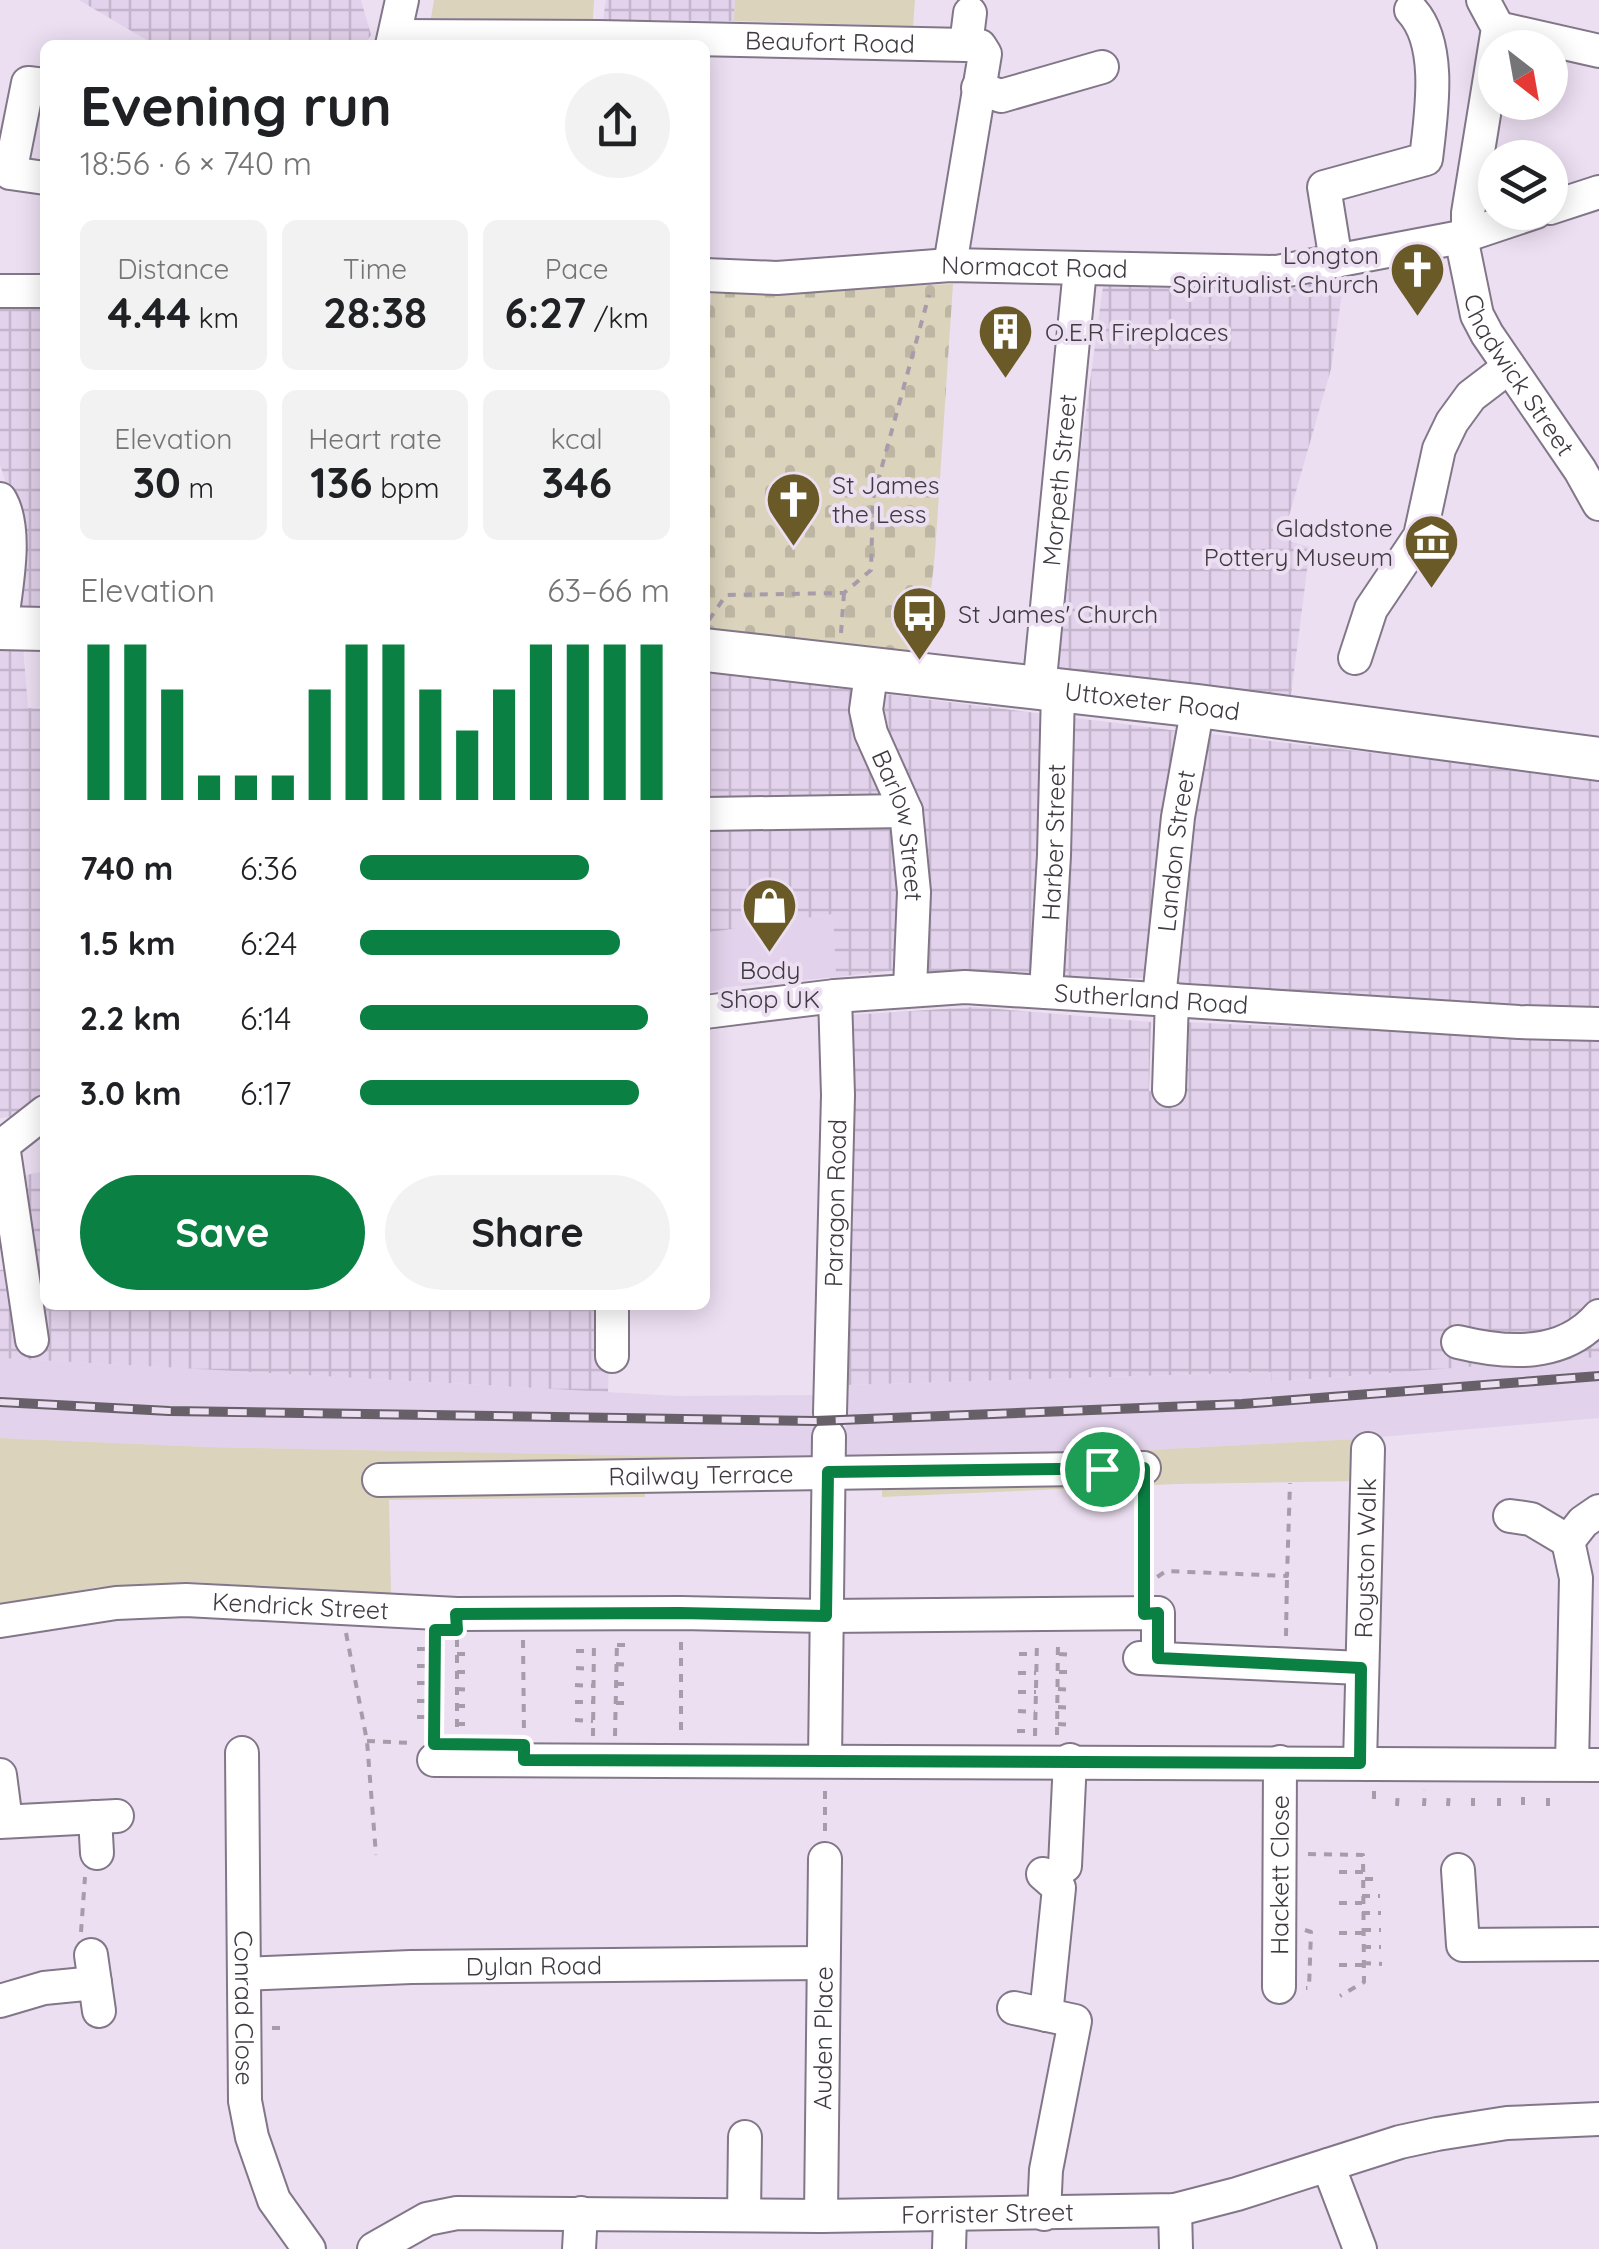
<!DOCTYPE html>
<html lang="en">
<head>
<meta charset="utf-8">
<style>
  body { margin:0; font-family:Quicksand,sans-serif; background:#f2f2f2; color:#202124; height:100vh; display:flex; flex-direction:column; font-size:38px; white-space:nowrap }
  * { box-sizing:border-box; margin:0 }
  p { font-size:32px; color:#757577 }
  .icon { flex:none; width:55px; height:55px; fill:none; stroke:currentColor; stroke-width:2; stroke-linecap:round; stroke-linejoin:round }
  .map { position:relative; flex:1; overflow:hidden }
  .details { position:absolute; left:40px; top:40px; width:670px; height:1270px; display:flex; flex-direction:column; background:#fff; border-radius:15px; box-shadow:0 5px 25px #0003 }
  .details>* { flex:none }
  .needle { width:65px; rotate:149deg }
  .controls { position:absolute; left:1478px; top:30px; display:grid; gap:20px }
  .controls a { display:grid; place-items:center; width:90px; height:90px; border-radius:50%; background:#fff; box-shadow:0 5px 25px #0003; font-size:50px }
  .pin { position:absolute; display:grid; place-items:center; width:85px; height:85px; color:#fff; margin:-42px; border:5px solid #fff; border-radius:50%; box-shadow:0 2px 10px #0007 }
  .round { display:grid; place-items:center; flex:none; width:105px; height:105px; border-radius:52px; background:#f2f2f2 }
  .headline { display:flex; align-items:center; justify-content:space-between; height:170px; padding:0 40px }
  h1 { font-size:55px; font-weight:700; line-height:75px }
  .metrics { display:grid; grid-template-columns:repeat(3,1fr); gap:15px; height:170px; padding:10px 40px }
  .metrics div { display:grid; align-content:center; border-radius:15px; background:#f2f2f2; text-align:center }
  .metrics b { font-size:42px; font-weight:700 }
  .metrics small { font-size:28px; font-weight:400 }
  .metrics p { font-size:28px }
  .chart { height:280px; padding:20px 40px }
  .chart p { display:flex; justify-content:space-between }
  .chart svg { width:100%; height:180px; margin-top:10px; stroke:#0b8043; stroke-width:6 }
  .cta { display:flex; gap:20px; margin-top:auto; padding:20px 40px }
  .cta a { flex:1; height:115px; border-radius:60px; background:#0b8043; color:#fff; font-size:40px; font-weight:700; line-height:115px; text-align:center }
  .cta a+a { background:#f2f2f2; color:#202124 }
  ul { padding:0 40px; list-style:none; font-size:32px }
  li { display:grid; grid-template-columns:160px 120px 1fr; align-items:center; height:75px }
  li i { height:25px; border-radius:12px; background:#0b8043 }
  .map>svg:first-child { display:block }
  .built { fill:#e2d2eb }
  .industrial { fill:url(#industrial-grid) }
  .cemetery { fill:url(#cemetery-stones) }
  .green { fill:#dbd3bc }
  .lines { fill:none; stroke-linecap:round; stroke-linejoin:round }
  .minor-casing { stroke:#827788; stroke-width:36 }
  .major-casing { stroke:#827788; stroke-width:46 }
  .path { stroke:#a69caa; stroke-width:4; stroke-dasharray:8 8; stroke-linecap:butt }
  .minor { stroke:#fff; stroke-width:32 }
  .major { stroke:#fff; stroke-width:42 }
  .rail-casing { stroke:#676069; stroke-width:10 }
  .rail { stroke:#ecdff2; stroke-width:6; stroke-dasharray:19; stroke-linecap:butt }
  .route-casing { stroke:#fff; stroke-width:20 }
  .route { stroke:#0b8043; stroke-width:12 }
  .labels { text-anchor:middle; stroke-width:8; stroke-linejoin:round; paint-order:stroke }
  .street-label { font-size:25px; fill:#403b42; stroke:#ecdff2 }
  .poi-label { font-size:25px; fill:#403b42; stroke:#ecdff2; text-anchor:start }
</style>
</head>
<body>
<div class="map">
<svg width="1599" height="2249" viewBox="0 0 1599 2249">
  <defs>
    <pattern id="industrial-grid" width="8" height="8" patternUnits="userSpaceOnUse" patternTransform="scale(2.5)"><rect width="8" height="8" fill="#e2d2eb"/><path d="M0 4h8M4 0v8" fill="none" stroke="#c3b5cb"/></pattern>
    <pattern id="cemetery-stones" width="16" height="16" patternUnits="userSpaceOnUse" patternTransform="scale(2.5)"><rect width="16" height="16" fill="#dbd3bc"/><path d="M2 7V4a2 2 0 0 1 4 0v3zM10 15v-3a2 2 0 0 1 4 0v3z" fill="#bdb6a3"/></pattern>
  </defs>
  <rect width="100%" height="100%" fill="#ecdff2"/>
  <path class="built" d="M833,914L836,977L730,987L705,993V933Z
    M1599,1357V1418L1357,1439L1129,1451L845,1460L846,1385L1272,1372V1382Z
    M0,1358L678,1396L814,1395V1459L207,1447L0,1438Z"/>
  <path class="industrial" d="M79,0H361L371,35L364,45H155Z
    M606,0H735L734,21L603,20Z
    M1344,279L1331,369L1285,530L1292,542L1310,547L1290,703L1051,672L1103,286L1268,289Z
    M45,307V613H13L19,523L0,465V308Z
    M0,646L23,647L28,708L45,709V1114L0,1118Z
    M705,673L853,689L888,797L705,803Z
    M877,693L1179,731L1150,978H924Z
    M1202,733L1599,779V1008L1173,985Z
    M896,823L899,970L836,977L833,914L705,933V829Z
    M975,1007L1151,1022L1149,1091L1176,1094L1182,1022L1599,1040V1357L1271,1382V1372L846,1385L848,1015Z
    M45,1171V1305H610L608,1392L0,1358V1270L7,1269L0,1181Z"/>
  <path class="cemetery" d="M953,284L935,553L924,655L705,631V402L711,294Z"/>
  <path class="green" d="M434,0H594L593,20L431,18Z
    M735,0H915L913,26L734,21Z
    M0,1438L207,1447L814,1459L644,1488L645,1497L389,1500L391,1595L193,1582L98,1587L0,1605Z
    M1357,1439V1481L1177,1484L882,1497V1479L845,1460L1129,1451Z"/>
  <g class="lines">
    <defs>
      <g id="minor">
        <path d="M1498,28L1599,51"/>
        <path id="s1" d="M395,36L599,37L966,45"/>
        <path d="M392,45L402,0"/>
        <path d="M45,85L28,83L10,173L45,178"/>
        <path d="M978,88L1001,96L1102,67"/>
        <path d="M1550,208L1599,192"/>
        <path d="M1468,235V213L1498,28L1483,0"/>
        <path id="s2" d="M1461,237L1477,315L1487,334L1580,470L1599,504"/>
        <path d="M1336,261L1324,187L1426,159C1431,115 1443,44 1411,10"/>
        <path d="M950,265L985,54L980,46L966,45L970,13"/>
        <path id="s3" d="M705,275L777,278L950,265L1277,272L1461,237L1536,212"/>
        <path d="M0,291H45"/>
        <path d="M0,499C19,530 5,592 1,628"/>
        <path d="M1355,658L1371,609L1420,536L1439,449L1452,422L1471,396L1509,367"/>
        <path id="s4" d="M872,667L866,710L871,733L906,811L914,892L910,989"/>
        <path id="s5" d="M1039,689L1080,269"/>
        <path d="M705,814L906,811"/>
        <path id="s6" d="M1046,992L1054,855L1058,691"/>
        <path id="s7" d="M1159,998L1178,817L1198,706"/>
        <path id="s8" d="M705,1012L835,996L965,987L1519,1022L1599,1024"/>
        <path d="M1169,1090L1172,999"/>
        <path d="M32,1340L3,1145L45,1112"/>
        <path d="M1458,1342C1507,1354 1563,1358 1599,1316"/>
        <path d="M612,1356V1305"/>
        <path id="s9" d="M830,1413L838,1095L835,996"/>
        <path id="s10" d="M379,1480L1144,1468"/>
        <path d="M1510,1516L1531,1519L1568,1541"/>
        <path d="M1568,1541L1576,1578L1572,1764"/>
        <path d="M1568,1541L1583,1522L1599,1511"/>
        <path id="s11" d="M0,1621L116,1603L186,1600L457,1614L681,1613L826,1616L1158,1613V1658"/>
        <path d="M1140,1658L1361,1668"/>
        <path id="s12" d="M242,1753L245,2101L252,2137L274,2200L309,2249"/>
        <path d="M434,1760L1599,1765"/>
        <path d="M825,1761L829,1437"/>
        <path id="s13" d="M1360,1763L1368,1449"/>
        <path d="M0,1775L6,1821"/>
        <path d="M95,1817L97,1853"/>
        <path d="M0,1822L117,1816"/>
        <path d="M1065,1866L1070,1760"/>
        <path d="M1458,1870L1463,1945L1599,1944"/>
        <path d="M1043,1874L1059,1888L1046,2015"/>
        <path d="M91,1955L99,2011"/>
        <path id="s14" d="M244,1974L411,1967L823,1963"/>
        <path id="s15" d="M1279,1987L1280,1762"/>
        <path d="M0,2001L44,1988L95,1983"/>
        <path d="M1014,2008L1075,2021L1046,2170L1044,2214"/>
        <path d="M1328,2165L1360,2249"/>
        <path d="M1175,2210L1176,2249"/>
        <path d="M744,2215L745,2137"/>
        <path id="s16" d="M821,2216L825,1859"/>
        <path id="s17" d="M374,2249L427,2219L457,2213L821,2216L1175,2210L1237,2194L1400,2142L1437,2134L1507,2123L1599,2119"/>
        <path d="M579,2249L581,2213"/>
        <path d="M949,2249L950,2215"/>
      </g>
      <g id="major">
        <path d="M0,628L45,629"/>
        <path id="s18" d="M705,650L1198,706L1599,759"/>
      </g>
    </defs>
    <use href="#minor" class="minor-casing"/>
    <use href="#major" class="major-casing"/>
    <path class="path" d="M709,620L726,595L844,593L871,570L873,499L929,295
      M841,633L844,593
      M1144,1586L1166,1571L1287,1576L1290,1483
      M1144,1586V1496
      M346,1633L367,1741L376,1855
      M1286,1636L1287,1576
      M457,1639V1735
      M523,1640L524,1735
      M681,1642V1732
      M617,1645H631
      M417,1649H433
      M576,1651H594
      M457,1654H472
      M1019,1654H1036
      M1059,1654L1074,1655
      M616,1664L631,1665
      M417,1666H433
      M576,1668L594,1669
      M457,1672H472
      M1059,1672H1074
      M1018,1673H1036
      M417,1683H432
      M616,1684H630
      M575,1685L594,1686
      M457,1689L472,1690
      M1058,1689L1074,1690
      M1018,1692H1036
      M417,1701H433
      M575,1702H593
      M616,1703H630
      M457,1706H472
      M1058,1707L1073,1708
      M1018,1711L1035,1712
      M417,1717H433
      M575,1720L593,1721
      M457,1724H471
      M1058,1724L1073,1725
      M1017,1731H1035
      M434,1733L435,1638
      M1057,1735L1058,1639
      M593,1736L594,1640
      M615,1736L617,1641
      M1035,1736L1037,1640
      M367,1741L412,1743
      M1374,1791V1806
      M1523,1805V1790
      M1397,1806L1398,1791
      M1424,1806L1425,1790
      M1448,1806L1449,1791
      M1473,1806V1791
      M1499,1806V1790
      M1548,1806V1790
      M825,1831V1790
      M1308,1854L1363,1855L1364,1982L1340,1996
      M1339,1872H1363
      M1365,1879H1380
      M1362,1896H1380
      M1339,1903H1362
      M1362,1913H1381
      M1305,1930L1311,1932L1309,1988H1306
      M1363,1930H1381
      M81,1932L85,1877
      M1339,1933H1363
      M1363,1947H1381
      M1363,1963L1382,1964
      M1339,1965H1363
      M272,2028H288"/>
    <use href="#minor" class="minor"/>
    <use href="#major" class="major"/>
    <defs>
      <path id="rail" d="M0,1402L169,1411L815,1421L1242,1404L1599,1376"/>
    </defs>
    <use href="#rail" class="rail-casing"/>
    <use href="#rail" class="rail"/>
  </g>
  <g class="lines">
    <defs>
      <path id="route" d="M1144,1468V1614L1158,1613V1658L1361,1668L1360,1763L524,1760V1745L434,1744L435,1630H457L456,1614L680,1613L826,1616L828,1472Z"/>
    </defs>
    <use href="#route" class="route-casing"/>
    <use href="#route" class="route"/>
  </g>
  <defs>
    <symbol id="church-pin" viewBox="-11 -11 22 30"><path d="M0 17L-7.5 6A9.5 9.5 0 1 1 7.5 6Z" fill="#6a5a27" stroke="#ecdff2"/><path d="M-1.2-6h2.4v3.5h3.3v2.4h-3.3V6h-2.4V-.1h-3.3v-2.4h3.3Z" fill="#fff"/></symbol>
    <symbol id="building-pin" viewBox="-11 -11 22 30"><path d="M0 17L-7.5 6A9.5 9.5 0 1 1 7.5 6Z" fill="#6a5a27" stroke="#ecdff2"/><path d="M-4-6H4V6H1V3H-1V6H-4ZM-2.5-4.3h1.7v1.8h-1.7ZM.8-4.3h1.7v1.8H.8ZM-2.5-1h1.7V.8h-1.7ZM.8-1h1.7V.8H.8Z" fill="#fff"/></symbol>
    <symbol id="museum-pin" viewBox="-11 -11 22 30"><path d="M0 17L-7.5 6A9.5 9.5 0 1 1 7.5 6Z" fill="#6a5a27" stroke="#ecdff2"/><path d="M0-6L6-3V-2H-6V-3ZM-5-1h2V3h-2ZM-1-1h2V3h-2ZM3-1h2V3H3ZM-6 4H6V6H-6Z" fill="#fff"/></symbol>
    <symbol id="bus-pin" viewBox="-11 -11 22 30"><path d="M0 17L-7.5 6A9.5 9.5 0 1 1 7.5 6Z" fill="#6a5a27" stroke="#ecdff2"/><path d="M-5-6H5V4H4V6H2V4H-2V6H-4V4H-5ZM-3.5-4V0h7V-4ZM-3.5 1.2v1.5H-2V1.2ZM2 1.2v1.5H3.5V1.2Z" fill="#fff"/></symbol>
    <symbol id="shop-pin" viewBox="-11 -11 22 30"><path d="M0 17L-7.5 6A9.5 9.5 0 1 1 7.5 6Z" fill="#6a5a27" stroke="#ecdff2"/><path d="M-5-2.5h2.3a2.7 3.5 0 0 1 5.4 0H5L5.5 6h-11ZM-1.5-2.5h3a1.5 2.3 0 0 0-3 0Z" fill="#fff"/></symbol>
  </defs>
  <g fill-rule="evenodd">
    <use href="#church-pin" x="1386" y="238" width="63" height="86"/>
    <use href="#building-pin" x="974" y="300" width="63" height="86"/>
    <use href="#church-pin" x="762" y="468" width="63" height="86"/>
    <use href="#museum-pin" x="1400" y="510" width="63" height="86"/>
    <use href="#bus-pin" x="888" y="582" width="63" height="86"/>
    <use href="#shop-pin" x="738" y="874" width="63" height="86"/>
  </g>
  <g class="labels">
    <g class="street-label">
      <text dy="9" stroke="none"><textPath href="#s1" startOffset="435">Beaufort Road</textPath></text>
      <text dy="9" stroke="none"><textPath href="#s3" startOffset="330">Normacot Road</textPath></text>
      <text dy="9" stroke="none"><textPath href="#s2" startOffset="152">Chadwick Street</textPath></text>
      <text dy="9" stroke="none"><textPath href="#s5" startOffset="210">Morpeth Street</textPath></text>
      <text dy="9" stroke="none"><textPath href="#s18" startOffset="450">Uttoxeter Road</textPath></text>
      <text dy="9" stroke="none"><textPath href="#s4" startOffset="165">Barlow Street</textPath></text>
      <text dy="9" stroke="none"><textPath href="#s6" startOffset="150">Harber Street</textPath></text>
      <text dy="9" stroke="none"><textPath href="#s7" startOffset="148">Landon Street</textPath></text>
      <text dy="9" stroke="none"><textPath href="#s8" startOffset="448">Sutherland Road</textPath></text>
      <text dy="9" stroke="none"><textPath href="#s9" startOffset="210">Paragon Road</textPath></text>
      <text dy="9" stroke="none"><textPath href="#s10" startOffset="322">Railway Terrace</textPath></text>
      <text dy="9" stroke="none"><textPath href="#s13" startOffset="205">Royston Walk</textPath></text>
      <text dy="9" stroke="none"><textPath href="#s11" startOffset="302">Kendrick Street</textPath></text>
      <text dy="9" stroke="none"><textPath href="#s15" startOffset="112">Hackett Close</textPath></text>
      <text dy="9" stroke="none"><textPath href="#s14" startOffset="290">Dylan Road</textPath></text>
      <text dy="9" stroke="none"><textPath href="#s12" startOffset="255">Conrad Close</textPath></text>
      <text dy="9" stroke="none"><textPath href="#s16" startOffset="178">Auden Place</textPath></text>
      <text dy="9" stroke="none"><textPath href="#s17" startOffset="622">Forrister Street</textPath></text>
    </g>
    <g class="poi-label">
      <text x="1379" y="264" text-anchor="end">Longton<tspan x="1379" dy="29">Spiritualist Church</tspan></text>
      <text x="1045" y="341">O.E.R Fireplaces</text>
      <text x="832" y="494">St James<tspan x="832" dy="29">the Less</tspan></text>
      <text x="1393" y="537" text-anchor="end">Gladstone<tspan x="1393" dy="29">Pottery Museum</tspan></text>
      <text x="958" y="623">St James' Church</text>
      <text x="770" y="979" text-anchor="middle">Body<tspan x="770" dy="29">Shop UK</tspan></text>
    </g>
  </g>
</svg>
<div class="controls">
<a><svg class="needle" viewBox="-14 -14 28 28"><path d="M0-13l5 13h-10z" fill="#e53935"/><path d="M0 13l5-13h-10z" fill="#757577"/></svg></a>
<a><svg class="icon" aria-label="layers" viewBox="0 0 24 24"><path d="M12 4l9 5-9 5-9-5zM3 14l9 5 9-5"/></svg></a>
</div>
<div class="pin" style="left:1102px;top:1469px;background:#1e9e55"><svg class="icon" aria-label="arrive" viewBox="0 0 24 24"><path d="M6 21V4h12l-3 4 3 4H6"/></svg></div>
<section class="details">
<div class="headline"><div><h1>Evening run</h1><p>18:56 · 6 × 740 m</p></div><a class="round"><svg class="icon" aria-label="share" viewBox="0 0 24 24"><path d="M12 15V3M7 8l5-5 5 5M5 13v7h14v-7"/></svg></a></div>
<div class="metrics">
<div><p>Distance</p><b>4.44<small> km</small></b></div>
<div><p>Time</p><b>28:38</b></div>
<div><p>Pace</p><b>6:27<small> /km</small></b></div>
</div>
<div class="metrics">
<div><p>Elevation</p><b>30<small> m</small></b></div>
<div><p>Heart rate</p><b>136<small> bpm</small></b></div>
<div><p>kcal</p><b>346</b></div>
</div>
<div class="chart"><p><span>Elevation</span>63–66 m</p>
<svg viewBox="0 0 160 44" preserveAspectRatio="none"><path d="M5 44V6M15 44V6M25 44V17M35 44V38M45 44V38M55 44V38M65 44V17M75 44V6M85 44V6M95 44V17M105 44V27M115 44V17M125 44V6M135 44V6M145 44V6M155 44V6"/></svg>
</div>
<ul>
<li><b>740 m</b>6:36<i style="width:74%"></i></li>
<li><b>1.5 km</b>6:24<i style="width:84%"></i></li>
<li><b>2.2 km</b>6:14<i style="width:93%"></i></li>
<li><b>3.0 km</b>6:17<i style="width:90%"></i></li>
</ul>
<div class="cta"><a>Save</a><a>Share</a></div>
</section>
</div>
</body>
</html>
